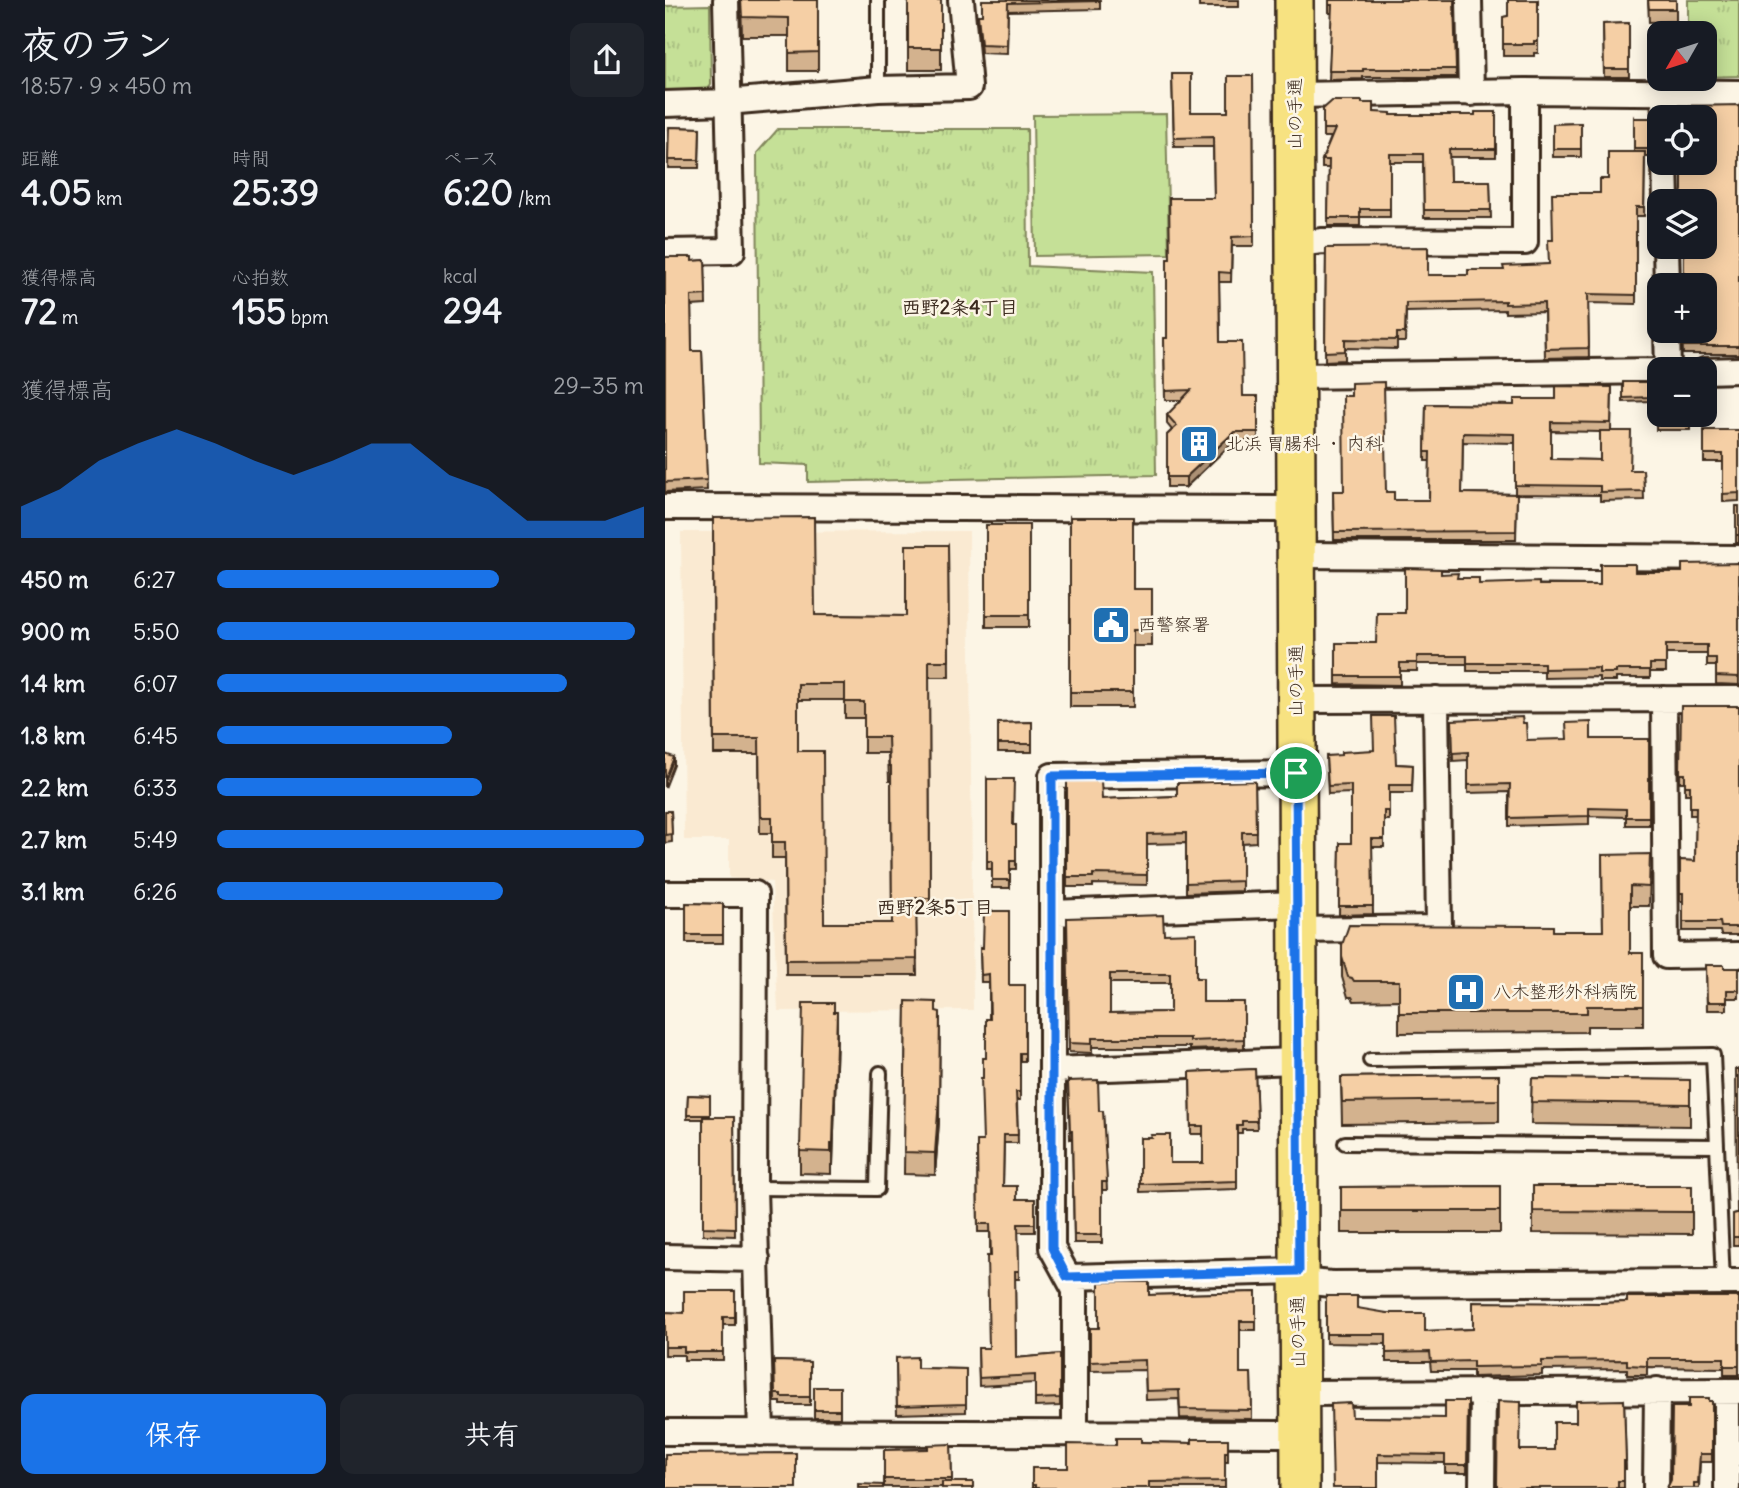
<!DOCTYPE html>
<html lang="ja">
<head>
<meta charset="utf-8">
<style>
  body { margin:0; font-family:Delius,"Klee One",sans-serif; background:#20242c; color:#f1f3f6; height:100vh; display:flex; flex-direction:column; font-size:26px; white-space:nowrap }
  * { box-sizing:border-box; margin:0 }
  p { font-size:23px; color:#9ea1a6 }
  .icon { flex:none; width:38px; height:38px; fill:none; stroke:currentColor; stroke-width:2; stroke-linecap:round; stroke-linejoin:round }
  .map { position:relative; flex:1; overflow:hidden }
  .drawer { display:flex; flex-direction:column; background:#171b24; width:665px }
  .drawer>* { flex:none }
  .needle { width:46px; rotate:231deg }
  .buttons { position:absolute; left:982px; top:21px; display:grid; gap:14px }
  .buttons a { display:grid; place-items:center; width:70px; height:70px; border-radius:14px; background:#171b24; box-shadow:0 4px 18px #0003; font-size:35px }
  .pin { position:absolute; display:grid; place-items:center; width:60px; height:60px; color:#fff; margin:-30px; border:4px solid #fff; border-radius:50%; box-shadow:0 2px 7px #0007 }
  .round { display:grid; place-items:center; flex:none; width:74px; height:74px; border-radius:14px; background:#20242c }
  .overview { display:flex; align-items:center; justify-content:space-between; height:119px; padding:0 21px }
  h1 { font-size:38px; font-weight:800; line-height:52px }
  .figures { display:grid; grid-template-columns:repeat(3,1fr); gap:10px; height:119px; padding:7px 21px }
  .figures div { display:grid; align-content:center }
  .figures b { font-size:35px; font-weight:800 }
  .figures small { font-size:19px; font-weight:400 }
  .figures p { font-size:19px }
  .chart { height:196px; padding:14px 21px }
  .chart p { display:flex; justify-content:space-between }
  .chart svg { width:100%; height:126px; margin-top:7px; fill:#1a73e8; opacity:.7 }
  .action { display:flex; gap:14px; margin-top:auto; padding:14px 21px }
  .action a { flex:1; height:80px; border-radius:14px; background:#1a73e8; color:#fff; font-size:28px; font-weight:800; line-height:80px; text-align:center }
  .action a+a { background:#20242c; color:#f1f3f6 }
  ul { padding:0 21px; list-style:none; font-size:23px }
  li { display:grid; grid-template-columns:112px 84px 1fr; align-items:center; height:52px }
  li i { height:18px; border-radius:9px; background:#1a73e8 }
  main { display:flex; flex:1; min-height:0 }
  .map>svg:first-child { display:block }
  .built { fill:#faead2 }
  .grass { fill:#c5e097; stroke:#80855a; stroke-width:2 }
  .park { fill:url(#park-tufts); stroke:#80855a; stroke-width:2 }
  .lines { fill:none; stroke-linecap:round; stroke-linejoin:round }
  .service-casing { stroke:#3b2a1e; stroke-width:18 }
  .minor-casing { stroke:#3b2a1e; stroke-width:30 }
  .primary-casing { stroke:#3b2a1e; stroke-width:42 }
  .service { stroke:#fcf5e5; stroke-width:12 }
  .minor { stroke:#fcf5e5; stroke-width:24 }
  .primary { stroke:#f7e281; stroke-width:37 }
  .wall { fill:#d3b28e; stroke:#3b2a1e; stroke-width:2; fill-rule:evenodd }
  .shaded-wall { fill:#ac9174; stroke:#3b2a1e; stroke-width:2 }
  .building { fill:#f5cfa5; stroke:#3b2a1e; stroke-width:2; fill-rule:evenodd }
  .route-casing { stroke:#fff; stroke-width:14 }
  .route { stroke:#1a73e8; stroke-width:9 }
  .labels { text-anchor:middle; stroke-width:5; stroke-linejoin:round; paint-order:stroke }
  .street-label { font-size:18px; fill:#3b2a1e; stroke:#fcf5e5 }
  .poi-label { font-size:18px; fill:#3b2a1e; stroke:#fcf5e5; text-anchor:start }
  .neighbourhood-label { font-size:19px; font-weight:bold; fill:#3b2a1e; stroke:#fcf5e5 }
</style>
</head>
<body>
<main>
<section class="drawer">
<div class="overview"><div><h1>夜のラン</h1><p>18:57 · 9 × 450 m</p></div><a class="round"><svg class="icon" aria-label="share" viewBox="0 0 24 24"><path d="M12 15V3M7 8l5-5 5 5M5 13v7h14v-7"/></svg></a></div>
<div class="figures">
<div><p>距離</p><b>4.05<small> km</small></b></div>
<div><p>時間</p><b>25:39</b></div>
<div><p>ペース</p><b>6:20<small> /km</small></b></div>
</div>
<div class="figures">
<div><p>獲得標高</p><b>72<small> m</small></b></div>
<div><p>心拍数</p><b>155<small> bpm</small></b></div>
<div><p>kcal</p><b>294</b></div>
</div>
<div class="chart"><p><span>獲得標高</span>29–35 m</p>
<svg viewBox="0 0 160 44" preserveAspectRatio="none"><path d="M0 44V33L10 27L20 17L30 11L40 6L50 11L60 17L70 22L80 17L90 11L100 11L110 22L120 27L130 38L140 38L150 38L160 33V44z"/></svg>
</div>
<ul>
<li><b>450 m</b>6:27<i style="width:66%"></i></li>
<li><b>900 m</b>5:50<i style="width:98%"></i></li>
<li><b>1.4 km</b>6:07<i style="width:82%"></i></li>
<li><b>1.8 km</b>6:45<i style="width:55%"></i></li>
<li><b>2.2 km</b>6:33<i style="width:62%"></i></li>
<li><b>2.7 km</b>5:49<i style="width:100%"></i></li>
<li><b>3.1 km</b>6:26<i style="width:67%"></i></li>
</ul>
<div class="action"><a>保存</a><a>共有</a></div>
</section>
<div class="map">
<svg width="1074" height="1488" viewBox="0 0 1074 1488">
  <defs>
    <pattern id="park-tufts" width="24" height="20" patternUnits="userSpaceOnUse" patternTransform="scale(1.75)"><rect width="24" height="20" fill="#c5e097"/><path d="M3 7l-1-3M5 7V3M7 7l1-3M15 17l-1-3M17 17v-4M19 17l1-3" fill="none" stroke="#aac082"/></pattern>
  </defs>
  <rect width="100%" height="100%" fill="#fcf5e5"/>
  <filter id="ink" filterUnits="userSpaceOnUse"><feTurbulence type="fractalNoise" baseFrequency=".0143" numOctaves="2"/><feDisplacementMap in="SourceGraphic" scale="14" xChannelSelector="R" yChannelSelector="G"/><feConvolveMatrix kernelMatrix="1 2 1 2 8 2 1 2 1" color-interpolation-filters="sRGB"/></filter>
  <g filter="url(#ink)">
    <path class="built" d="M304,531L308,1010L113,1011L107,882L64,878V840H19L16,532Z"/>
    <path class="grass" d="M501,114L504,254L370,256L368,115Z"/>
    <path class="park" d="M1023,0H1074V76L1040,77V33H1023Z
      M45,5L46,85L39,94H0V6Z
      M113,129H362L363,266L488,272L491,475L143,482V465L94,463L92,153Z"/>
    <g class="lines">
      <defs>
        <path id="service" d="M213,0V89
          M705,1060L1048,1055L1058,1282
          M680,1143L1051,1146
          M89,1188L212,1189L215,1073"/>
        <path id="minor" d="M804,0L806,93
          M999,94L1000,117
          M630,95L860,91L1074,93
          M0,104L62,102L213,89L304,87L296,0
          M1000,163L1001,201
          M630,244L658,241L860,242V91
          M1001,247L1002,285
          M0,252L67,251L61,0
          M1002,331L1003,369
          M1040,371L1074,370
          M631,376L994,371
          M0,507L632,509
          M632,555L1074,558
          M999,699L1001,956L1074,955
          M630,700L1074,699
          M0,894H90L89,1188L96,1433
          M387,913L631,904
          M632,930L774,928L771,699
          M387,1070L632,1061
          M0,1257L92,1259
          M403,1277L634,1271
          M633,1281L667,1284L1074,1282
          M1062,1391V1488
          M634,1393L1074,1391
          M0,1432L635,1434
          M410,1433V1290L387,1248V776L631,773
          M817,1488L818,1391
          M991,1488L992,1390"/>
        <path id="primary" d="M629,0L635,1488"/>
      </defs>
      <use href="#service" class="service-casing"/>
      <use href="#minor" class="minor-casing"/>
      <use href="#primary" class="primary-casing"/>
      <use href="#service" class="service"/>
      <use href="#minor" class="minor"/>
      <use href="#primary" class="primary"/>
    </g>
    <path class="wall" d="M76,0H153V71H124V36H77Z
      M243,0H276V70H243Z
      M317,0H435V9L343,11L342,54L316,53L313,15H317Z
      M534,0H574V7H534Z
      M664,0H789L791,77H698V79L664,80L667,13H664Z
      M873,0V53H869V56H838V17L843,16Z
      M983,0H1011V21L984,22Z
      M964,23V77H939L938,24Z
      M507,74L526,112H563L588,76L589,246H567L566,282H554L555,342L578,396H593V441H569L521,487H502V435L507,430L502,424V415L517,400H500L499,338H502L505,259L549,198L548,147H509Z
      M697,103L709,112L726,115H810L831,112V157H784L785,181H825L826,218H759L758,162H725V217H695V226H663L664,168H657V160L666,137H658V109Z
      M1074,105V354H1018L1017,331L1019,280L1040,247L1017,191Z
      M969,118L990,153L987,157H980L979,216H971V304L923,303L924,357L880,358L879,312L840,313V310L741,312L740,342H732V349L680,348V360L660,361L661,248L763,275H803L884,264L888,240L935,193L943,179L969,152Z
      M916,123V157H888V124Z
      M4,127L35,128L34,168H3Z
      M0,257L27,261L40,260L41,305L26,306L27,351H37L42,490L0,492Z
      M958,382H988L987,401L958,402Z
      M947,387L946,431L965,470H978L979,500L935,501V495L850,494V443L798,442L797,493L852,494L851,540H669L668,491L721,492L729,500H764L765,461H760L761,404L849,405L891,399ZM886,431L935,432V460L886,459Z
      M991,393L1025,415V430H991Z
      M1039,430H1074V501L1058,502V462H1039Z
      M1071,506H1074V543H1071Z
      M405,517L468,589H487V646H468V707H405Z
      M48,518L150,615L241,616L283,545L284,677H264L265,913H251L252,975H121L120,858H107V833H95L94,754H49ZM133,700H180V718H199V753H223L224,781H226L227,923H159L133,751Z
      M321,525H364V627H321Z
      M1074,563V685L1051,684V666H1042V654H1001V672H985V678H951V681H934V677L879,678V671H802V664H752V671H735V685L671,684V643H711L776,574L814,584L935,585L970,572H1017Z
      M1016,706H1074V935H1056L1055,931H1018V901H1015V860L1030,861L1031,815H1025V794H1020V782H1015Z
      M787,720L858,723L862,740L984,739V825H961V817L924,816V824L844,826V792L803,793V760L788,761Z
      M367,722V752H333V723Z
      M661,756L731,764L748,765L747,793H724V820H719V847H707L708,914L674,915L675,843H686V793L663,794Z
      M322,779L348,825H351V869H345V888H327V869H322Z
      M402,781L437,799L512,796L590,781L591,842L577,843V891L521,893V843L482,844V885L428,884V887H402Z
      M0,811H6L7,842L0,843Z
      M937,855L985,874L984,906H965V953H978V1026H922V1032L734,1033V1000L689,1001L687,997H683L677,977V945L888,931H938Z
      M21,903L58,904V943H21Z
      M402,918L499,934L531,978L538,1002H579V1048L525,1050V1047H427V1053L404,1052ZM445,983H505V1012L445,1013Z
      M315,948L344,985H360V1061H355V1100H352L353,1143H339L338,1186L352,1199H370V1232H353L354,1279H350L351,1358L395,1354V1406L370,1407V1383L314,1386L313,1348H324L325,1256V1232H313L312,1141H318V1078L321,1058L324,1019V982H316Z
      M1041,965L1059,968H1074V998H1062V1010H1042Z
      M241,1001L274,1121L270,1175L239,1174Z
      M169,1012L172,1034L168,1165H166V1174L135,1173V1151Z
      M590,1069L592,1129H577V1133H572V1189L475,1192V1138L505,1163H538V1134H526L525,1072Z
      M1074,1069V1245H1068V1214L1072,1213Z
      M834,1075V1122L677,1124L676,1077Z
      M867,1078L1025,1080V1126L866,1124Z
      M403,1081L434,1111H438L442,1190H437V1243H409L407,1138L405,1139Z
      M23,1095L45,1096V1117H69L70,1236L38,1235V1119H22Z
      M835,1186V1233H676V1187Z
      M868,1186H1027V1234L868,1233Z
      M70,1291V1325H58V1360H19V1355H0V1312L19,1313Z
      M591,1292V1330H575V1373H586L587,1419L515,1418L514,1399L481,1400L480,1370L425,1371V1328H434L484,1295Z
      M661,1296L692,1308L760,1331L808,1329L936,1303L1074,1297V1375H1059V1368L982,1367V1375H962V1369L877,1370V1375L808,1377V1371H766L765,1362H721V1344L661,1343Z
      M231,1358L252,1368L301,1369V1412L232,1414Z
      M109,1361L145,1362V1405H116V1402H110Z
      M149,1387H175V1418H149Z
      M959,1400L961,1469H959V1488H832L855,1450H889L911,1422Z
      M803,1401L802,1473H780V1463L713,1462L687,1417L780,1418Z
      M1044,1401H1047V1462H1035L1034,1488H1002L1006,1480L1024,1407Z
      M563,1439V1462H560V1488H367V1468H403L451,1445L476,1442L527,1443Z
      M286,1444L287,1482L277,1487H219V1450L263,1449Z"/>
    <path class="shaded-wall" d="M990,145V153L987,157V149Z
      M569,432V441L521,487V477Z
      M9,757V765L0,788V780Z
      M172,1012V1034L168,1165V1143Z
      M275,1012L274,1121L270,1175V1153Z"/>
    <path class="building" d="M76,0H153V52L124,53V18L77,17Z
      M243,0H276V48H243Z
      M317,0H435V1L343,3L342,45L316,44L313,15H317Z
      M664,0H789L791,69H698V71H664L667,5H664Z
      M843,0H873V41H869V44H838V17L843,16Z
      M983,0H1011V9H984Z
      M964,23V69H939L938,24Z
      M507,74H526V112H563V76H588L589,236L567,237L566,273L554,272L555,342H577L578,396H593V432H569L521,477H502V435L512,426L502,415L526,390L500,391L499,338H502V259H505L504,198H549L548,137L509,138Z
      M667,101H697V103H709V112L726,113V115H810V112H831V149H784L785,181H825L826,210H759L758,154H725V209H695V218H663L664,160H657L670,129H658V109Z
      M1074,105V346H1018L1017,331H1040V285H1013L1016,280H1019V247H1040V201H1014L1017,190V163H1040V117H1028V106Z
      M969,118H988L990,145L987,149H969Z
      M916,123V149H888V124Z
      M4,127L35,128L34,160H3Z
      M943,152H980L979,207H971V295L923,294L924,348L880,349L879,303L840,304V301L741,303L740,333H732V340L680,339V351L660,352L661,248L763,247V275H803V270H839L838,266L884,264L883,240H888L887,193H935V179H943Z
      M0,257H27V261L40,260L41,295L26,296L27,351H37L42,480L0,482Z
      M719,382L721,492H729V500H764L765,452H760L761,404L849,405V399H891V386L947,387L946,423L886,422V459L935,460V431H966L965,470H978L979,491L935,492V486L850,485V434L798,433L797,493L852,494L851,531L669,532L668,491H679L678,396H686V383Z
      M958,382H988L987,397L958,398Z
      M991,393H994V415H1025V422H991Z
      M1039,430H1074V493L1058,494V454H1039Z
      M1071,506H1074V535H1071Z
      M149,517L150,615L241,616V545H283L284,661H264L265,898H251L252,959L121,960L120,842H107V817H95L94,738H49L48,518ZM133,684H180V702H199V737H223L224,766H226L227,923H159L158,751H133Z
      M405,517H468V589H487V630H468V692H405Z
      M321,525H364V615H321Z
      M1074,563V677L1051,676V658H1042V645H1001V664H985V670H951V673H934V668L879,669V663H802V656H752V663H735V676H671V643H711L712,613H740V568L776,569V574L793,573L792,578H814V584L874,582V585H935V564H970V572H1017V564Z
      M1016,706H1074V927H1056L1055,922H1018V893H1015V860L1030,861L1031,807H1025V786H1020V774H1015Z
      M708,716H729L731,764L748,765L747,785H724V811H719V839H707L708,906H674L675,843H686V785L663,786L661,756L676,755V752L709,750Z
      M857,717L858,723H861L862,740L902,739L901,723L926,722V739H984V817H961V809L924,808V816L844,818L845,784L803,785V752L788,753L787,720Z
      M367,722V744H333V723Z
      M0,754L9,757L0,780Z
      M322,779H349L348,825H351V861H345V880H327V861H322Z
      M436,780L437,799L512,796V783L590,781L591,832H577V881L521,883V833L482,834V875L428,874V877H402V781Z
      M0,811H6L7,834L0,835Z
      M985,854L984,887L965,886V953H978V1006H922V1013H734V981H689L687,978L683,977L677,957V945L684,925L888,926V931H938L937,855Z
      M21,903L58,904V935H21Z
      M319,911H344V985H360V1053H355V1092H351L353,1135H339L338,1186H352V1199H370V1224H353L354,1271H350L351,1358L395,1354V1398L370,1399V1375L314,1378L313,1348H324L322,1256H326L325,1224H313L312,1141H318L316,1078H318V1058H321V1019H325L324,974L316,975L315,948H318Z
      M498,915L499,934L531,933V978H538V1002H579V1039L525,1041V1038H427V1044L404,1043L402,918ZM445,974H505V1012L445,1013Z
      M1041,965H1059V968H1074V990H1062V1002H1042Z
      M241,1001L271,1002V1011L275,1012L274,1099L270,1153L239,1152Z
      M138,1003H169V1012H172L168,1143H166V1152L135,1151Z
      M590,1069L592,1121H577V1125H572V1181L475,1184V1138H487L486,1135H505V1163H538V1126H526L525,1072Z
      M1071,1069H1074V1237H1068V1214L1072,1213Z
      M834,1075V1100L677,1102L676,1077Z
      M867,1078L1025,1080V1104L866,1102Z
      M433,1080L434,1111H438L442,1182H437V1235H409L407,1131H405L403,1081Z
      M23,1095L45,1096V1115H22Z
      M38,1117H69L70,1228L38,1227Z
      M835,1186V1211H676V1187Z
      M868,1186H1027V1212L868,1211Z
      M434,1282H484V1295L591,1292V1321H575V1373H586L587,1410L515,1409L514,1390L481,1391L480,1360L425,1362V1328H434Z
      M19,1291H70V1317H58V1352H19V1347H0V1312L19,1313Z
      M661,1296H692V1308L722,1313H760V1331L808,1329V1302L936,1303L962,1302V1297H1074V1366H1059V1358H982V1366L962,1365V1360L877,1361V1366L808,1367V1361L766,1362L765,1352L721,1353V1334H661Z
      M252,1357V1368L301,1369V1404L232,1406L231,1358Z
      M109,1361L145,1362V1397H116V1394H110Z
      M149,1387H175V1410H149Z
      M1024,1398H1044V1401H1047V1454H1035L1033,1483H1029V1488H1002L1006,1480L1007,1407H1024Z
      M959,1400L961,1461H959V1481H953V1488H832L833,1401L856,1402L855,1450H889V1422H911V1401Z
      M780,1401H803L802,1465H780V1455L713,1454V1488H668L666,1404L686,1403L687,1417L780,1418Z
      M451,1438H476V1442L527,1443V1439H563V1452H560V1481L484,1482V1488H370V1485H367V1468H403V1444L451,1445Z
      M286,1444L287,1479H219V1450L263,1449V1445Z
      M131,1453V1488H0V1454Z
      M277,1482H308V1488H277Z
      M193,1484L218,1485V1488H193Z"/>
  </g>
  <g class="lines" filter="url(#ink)">
    <defs>
      <path id="route" d="M631,773L634,1271L402,1277L387,1248V776Z"/>
    </defs>
    <use href="#route" class="route-casing"/>
    <use href="#route" class="route"/>
  </g>
  <defs>
    <symbol id="building-square" viewBox="-11 -11 22 22"><rect x="-9" y="-9" width="18" height="18" rx="4" fill="#1f6fb2" stroke="#fcf5e5"/><path d="M-4-6H4V6H1V3H-1V6H-4ZM-2.5-4.3h1.7v1.8h-1.7ZM.8-4.3h1.7v1.8H.8ZM-2.5-1h1.7V.8h-1.7ZM.8-1h1.7V.8H.8Z" fill="#fff"/></symbol>
    <symbol id="civic-square" viewBox="-11 -11 22 22"><rect x="-9" y="-9" width="18" height="18" rx="4" fill="#1f6fb2" stroke="#fcf5e5"/><path d="M-.6-6.5H3V-4.5H.6V-3L4-1V1h2V6H-6V1h2V-1L-.6-3ZM-1.2 2.5V6h2.4V2.5Z" fill="#fff"/></symbol>
    <symbol id="hospital-square" viewBox="-11 -11 22 22"><rect x="-9" y="-9" width="18" height="18" rx="4" fill="#1f6fb2" stroke="#fcf5e5"/><path d="M-5-5h3v3.5h4V-5h3V5h-3V1.5h-4V5h-3Z" fill="#fff"/></symbol>
  </defs>
  <g fill-rule="evenodd">
    <use href="#building-square" x="512" y="422" width="44" height="44"/>
    <use href="#civic-square" x="424" y="603" width="44" height="44"/>
    <use href="#hospital-square" x="779" y="970" width="44" height="44"/>
  </g>
  <g class="labels">
    <g class="street-label">
      <text transform="translate(630 114) rotate(-90)" y="6">山の手通</text>
      <text transform="translate(631 681) rotate(-90)" y="6">山の手通</text>
      <text transform="translate(633 1332) rotate(-91)" y="6">山の手通</text>
    </g>
    <g class="poi-label">
      <text x="561" y="450">北浜 胃腸科 ・ 内科</text>
      <text x="473" y="631">西警察署</text>
      <text x="828" y="998">八木整形外科病院</text>
    </g>
    <g class="neighbourhood-label">
      <text x="295" y="314">西野2条4丁目</text>
      <text x="270" y="914">西野2条5丁目</text>
    </g>
  </g>
</svg>
<div class="buttons">
<a><svg class="needle" viewBox="-14 -14 28 28"><path d="M0-13l5 13h-10z" fill="#e53935"/><path d="M0 13l5-13h-10z" fill="#9ea1a6"/></svg></a>
<a><svg class="icon" aria-label="locate" viewBox="0 0 24 24"><circle cx="12" cy="12" r="6"/><path d="M12 2v4M12 18v4M2 12h4M18 12h4"/></svg></a>
<a><svg class="icon" aria-label="layers" viewBox="0 0 24 24"><path d="M12 4l9 5-9 5-9-5zM3 14l9 5 9-5"/></svg></a>
<a>+</a>
<a>−</a>
</div>
<div class="pin" style="left:631px;top:773px;background:#1e9e55"><svg class="icon" aria-label="arrive" viewBox="0 0 24 24"><path d="M6 21V4h12l-3 4 3 4H6"/></svg></div>
</div>
</main>
</body>
</html>
